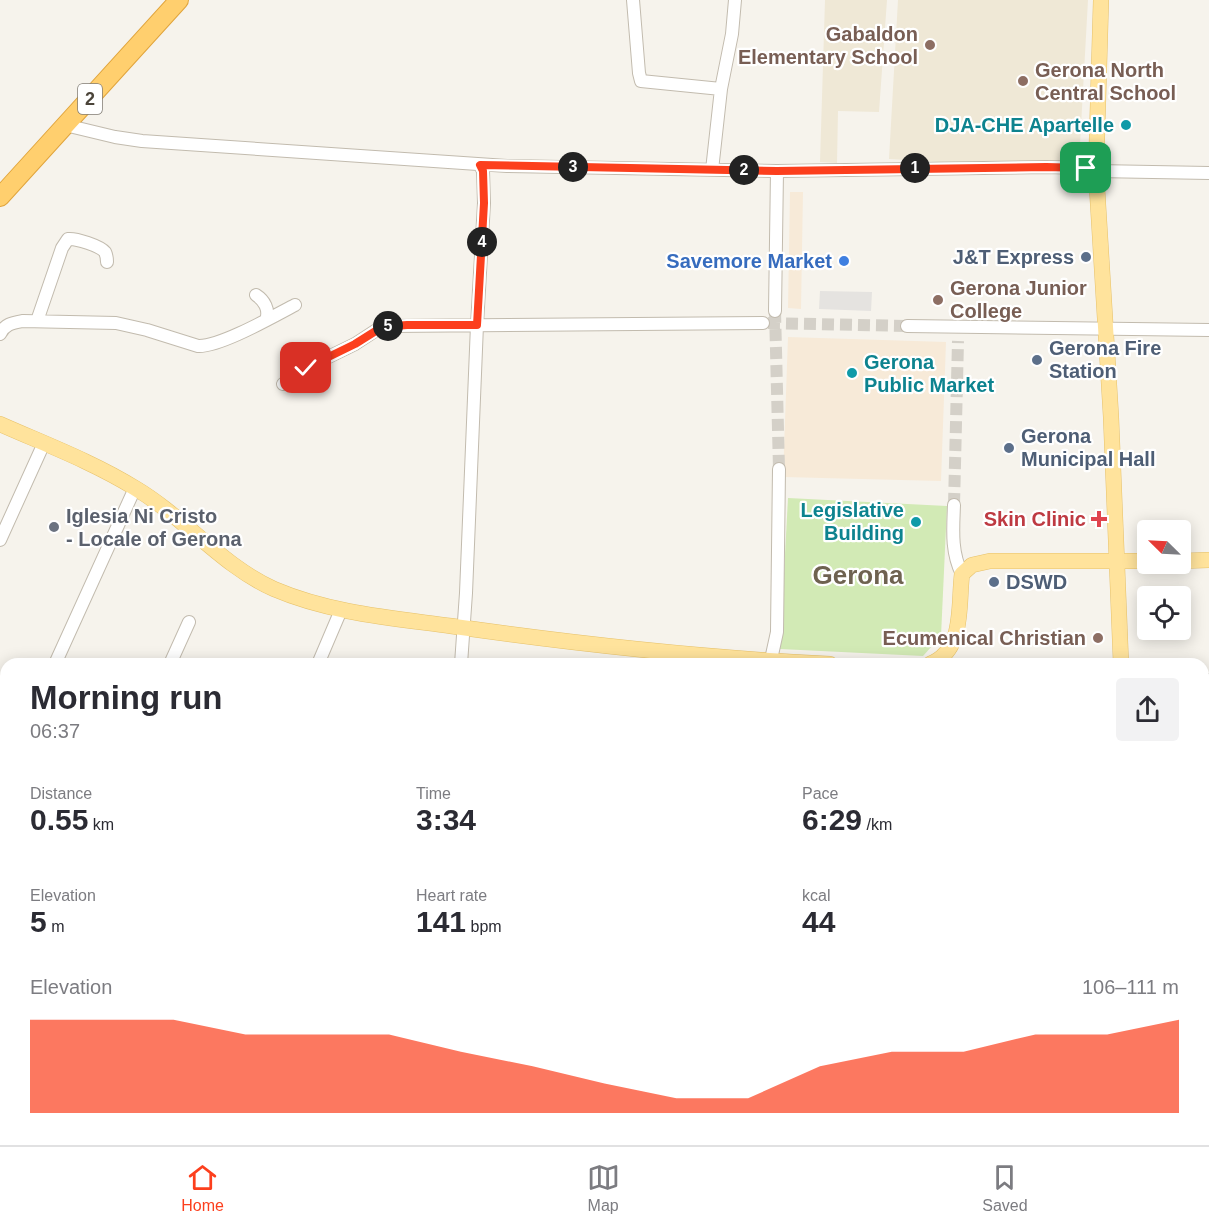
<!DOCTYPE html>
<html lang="en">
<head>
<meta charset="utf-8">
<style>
  body { margin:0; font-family:Arial,sans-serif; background:#f2f2f3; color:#2b2b33; height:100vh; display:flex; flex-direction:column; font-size:22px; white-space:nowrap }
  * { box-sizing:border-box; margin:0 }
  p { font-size:20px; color:#7c7c81 }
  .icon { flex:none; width:33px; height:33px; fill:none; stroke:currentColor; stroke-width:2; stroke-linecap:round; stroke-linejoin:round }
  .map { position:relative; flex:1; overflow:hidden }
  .sheet { position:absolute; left:0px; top:658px; width:1209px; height:488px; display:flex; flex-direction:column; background:#fff; border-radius:18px 18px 0 0; box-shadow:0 3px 15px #0003 }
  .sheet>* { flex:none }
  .needle { width:39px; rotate:294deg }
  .buttons { position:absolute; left:1137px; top:520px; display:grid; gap:12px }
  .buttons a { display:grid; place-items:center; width:54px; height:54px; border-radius:6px; background:#fff; box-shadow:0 3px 15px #0003; font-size:30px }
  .pin { position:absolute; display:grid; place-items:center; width:51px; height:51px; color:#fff; margin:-26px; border-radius:12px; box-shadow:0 3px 9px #0006 }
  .km { position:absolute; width:30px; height:30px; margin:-15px; border-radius:50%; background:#222; color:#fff; font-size:16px; line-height:30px; text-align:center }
  .round { display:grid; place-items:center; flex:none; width:63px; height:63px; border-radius:6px; background:#f2f2f3 }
  .overview { display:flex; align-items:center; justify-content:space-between; height:102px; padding:0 30px }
  h1 { font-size:33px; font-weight:600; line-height:45px }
  .figures { display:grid; grid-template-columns:repeat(3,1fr); gap:9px; height:102px; padding:6px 30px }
  .figures div { display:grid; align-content:center }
  .figures b { font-size:30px; font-weight:600 }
  .figures small { font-size:16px; font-weight:400 }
  .figures p { font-size:16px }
  .chart { height:168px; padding:12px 30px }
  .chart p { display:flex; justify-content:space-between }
  .chart svg { width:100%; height:108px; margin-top:6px; fill:#fc3f1d; opacity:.7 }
  .menu { display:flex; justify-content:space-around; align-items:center; height:84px; border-top:2px solid #e1e1e2; background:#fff; font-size:16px; color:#7c7c81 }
  .menu a { display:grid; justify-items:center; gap:3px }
  .menu .selected { color:#fc3f1d }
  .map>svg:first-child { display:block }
  .commercial { fill:#f7ead8 }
  .education { fill:#efe8d6 }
  .green { fill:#d2eab5 }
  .parking { fill:#e5e3e0 }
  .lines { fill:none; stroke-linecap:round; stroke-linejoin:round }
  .minor-tunnel { stroke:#d4d0c8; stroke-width:12; stroke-dasharray:12 6; stroke-linecap:butt }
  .minor-casing { stroke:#c2bbae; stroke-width:14 }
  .major-casing { stroke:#e6c16a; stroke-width:16 }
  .highway-casing { stroke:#e0a43c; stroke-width:20 }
  .minor { stroke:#fff; stroke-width:12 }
  .major { stroke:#ffe39c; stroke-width:15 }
  .highway { stroke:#ffcf6e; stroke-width:18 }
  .route-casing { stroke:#fff; stroke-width:12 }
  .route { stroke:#fc3f1d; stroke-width:8 }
  .education-dot { fill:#8d6e63; stroke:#fff; stroke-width:2 }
  .culture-dot { fill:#0f9aa8; stroke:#fff; stroke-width:2 }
  .service-dot { fill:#5c6f8a; stroke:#fff; stroke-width:2 }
  .shop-dot { fill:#3f7fe0; stroke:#fff; stroke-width:2 }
  .health-dot { fill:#e0444e; stroke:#fff; stroke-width:2 }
  .worship-dot { fill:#6b7280; stroke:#fff; stroke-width:2 }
  .labels { text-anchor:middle; stroke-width:4.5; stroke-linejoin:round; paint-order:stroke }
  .shield { fill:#fff; stroke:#817c74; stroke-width:1.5 }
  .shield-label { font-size:18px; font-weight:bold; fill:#4b4439 }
  .education-label { font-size:20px; font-weight:bold; fill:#785e54; stroke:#fff; text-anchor:end }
  .culture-label { font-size:20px; font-weight:bold; fill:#0d838f; stroke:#fff; text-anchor:end }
  .service-label { font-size:20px; font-weight:bold; fill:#4e5e75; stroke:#fff; text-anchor:start }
  .shop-label { font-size:20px; font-weight:bold; fill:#366cbe; stroke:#fff; text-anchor:end }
  .worship-label { font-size:20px; font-weight:bold; fill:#5b616d; stroke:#fff; text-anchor:start }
  .health-label { font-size:20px; font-weight:bold; fill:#be3a42; stroke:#fff; text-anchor:end }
  .district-label { font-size:26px; font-weight:bold; fill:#6e6250; stroke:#fff }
</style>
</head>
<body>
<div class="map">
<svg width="1209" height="1145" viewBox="0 0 1209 1145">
  <rect width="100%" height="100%" fill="#f6f3ec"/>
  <path class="commercial" d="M790,192H803L801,309L788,308Z
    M788,337L946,342L941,481L783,477Z"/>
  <path class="education" d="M825,0H887L879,112L838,111L837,163L820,162Z
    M898,0H1088L1079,162L956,163L889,159Z"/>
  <path class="green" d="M788,498L947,506L941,636L923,656L780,649Z"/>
  <path class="parking" d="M820,291L872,292L871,311L819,309Z"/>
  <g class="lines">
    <path class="minor-tunnel" d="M775,311L779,469
      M768,323L907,326
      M954,505L958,341"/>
    <defs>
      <path id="minor" d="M633,0L639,73L641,81L721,89
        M65,125L115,137L142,141L507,166L777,171L1046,167L1086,168L1096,171L1209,173
        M712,170L721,89L732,34L735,0
        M256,295C264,300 270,310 266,320
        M775,311L777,171
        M37,321L62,248L68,239C76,238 100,246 105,252C106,254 107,260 107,262
        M907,326L1209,330
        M0,334C5,324 12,323 23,321L116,323L147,330L198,346C220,347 274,316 295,305
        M283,384L310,366L355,344L378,329L391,326L763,323
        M954,505C953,530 951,552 962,574
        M0,540L44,443
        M55,664L135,488
        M170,664L189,622
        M318,664L341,610
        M461,664L466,593L477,325L484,203L483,171L480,165
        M770,664L777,632L779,469
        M1203,680H1209
        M0,761L6,763
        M1203,768H1209
        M0,787L6,773
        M0,840L6,843
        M1203,969H1209
        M1082,1140L1140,1145
        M517,1145L519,1140
        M722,1145V1140"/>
      <path id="major" d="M1101,0L1096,171L1111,417L1121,664
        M0,424C45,444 93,462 135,488C184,517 222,566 274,589C330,613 392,618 451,626C577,644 703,658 830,664
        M1180,561L1209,560
        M930,664C965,650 958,606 962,574L972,565L990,561H1148
        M1136,1140V1145"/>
      <path id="highway" d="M0,197L179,0"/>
    </defs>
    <use href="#minor" class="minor-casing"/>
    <use href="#major" class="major-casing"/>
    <use href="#highway" class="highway-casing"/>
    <use href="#minor" class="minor"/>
    <use href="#major" class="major"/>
    <use href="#highway" class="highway"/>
  </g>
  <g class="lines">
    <defs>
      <path id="route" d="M306,368L355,344L382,327L407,325H477L484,203L483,171L480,165L777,171L1046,167L1086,168"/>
    </defs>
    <use href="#route" class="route-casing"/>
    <use href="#route" class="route"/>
  </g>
  <g class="education-dot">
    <circle cx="930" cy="45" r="6"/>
    <circle cx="1023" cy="81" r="6"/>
    <circle cx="938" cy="300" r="6"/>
    <circle cx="1098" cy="638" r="6"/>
  </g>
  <g class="culture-dot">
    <circle cx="1126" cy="125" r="6"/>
    <circle cx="852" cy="373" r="6"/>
    <circle cx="916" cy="522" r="6"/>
  </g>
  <g class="service-dot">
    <circle cx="1086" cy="257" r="6"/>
    <circle cx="1037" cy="360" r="6"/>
    <circle cx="1009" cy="448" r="6"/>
    <circle cx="994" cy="582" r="6"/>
  </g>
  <circle class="shop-dot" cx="844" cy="261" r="6"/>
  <path class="health-dot" d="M1096 510h6v6h6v6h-6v6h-6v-6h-6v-6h6z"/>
  <circle class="worship-dot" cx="54" cy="527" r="6"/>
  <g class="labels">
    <rect class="shield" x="78" y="84" width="24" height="30" rx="4.5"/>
    <g class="shield-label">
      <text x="90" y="105">2</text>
    </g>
    <g class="education-label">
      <text x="918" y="41">Gabaldon<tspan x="918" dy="23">Elementary School</tspan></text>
      <text x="1035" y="77" text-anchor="start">Gerona North<tspan x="1035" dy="23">Central School</tspan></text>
      <text x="950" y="295" text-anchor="start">Gerona Junior<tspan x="950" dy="23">College</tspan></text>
      <text x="1086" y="645">Ecumenical Christian</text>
    </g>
    <g class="culture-label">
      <text x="1114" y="132">DJA-CHE Apartelle</text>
      <text x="864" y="369" text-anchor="start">Gerona<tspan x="864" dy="23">Public Market</tspan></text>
      <text x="904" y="517">Legislative<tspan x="904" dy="23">Building</tspan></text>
    </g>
    <g class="service-label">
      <text x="1074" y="264" text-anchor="end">J&amp;T Express</text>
      <text x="1049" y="355">Gerona Fire<tspan x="1049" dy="23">Station</tspan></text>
      <text x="1021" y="443">Gerona<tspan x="1021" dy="23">Municipal Hall</tspan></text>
      <text x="1006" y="589">DSWD</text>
    </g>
    <g class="shop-label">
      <text x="832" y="268">Savemore Market</text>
    </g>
    <g class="worship-label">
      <text x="66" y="523">Iglesia Ni Cristo<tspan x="66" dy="23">- Locale of Gerona</tspan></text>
    </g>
    <g class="health-label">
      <text x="1086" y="526">Skin Clinic</text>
    </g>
    <g class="district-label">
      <text x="858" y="584">Gerona</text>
    </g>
  </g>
</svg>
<div class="buttons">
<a><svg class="needle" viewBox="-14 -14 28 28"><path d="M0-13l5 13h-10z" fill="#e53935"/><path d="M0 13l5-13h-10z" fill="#7c7c81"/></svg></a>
<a><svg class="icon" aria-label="locate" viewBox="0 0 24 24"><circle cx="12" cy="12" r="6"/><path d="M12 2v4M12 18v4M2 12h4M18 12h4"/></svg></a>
</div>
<div class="pin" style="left:1086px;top:168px;background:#1e9e55"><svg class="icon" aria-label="arrive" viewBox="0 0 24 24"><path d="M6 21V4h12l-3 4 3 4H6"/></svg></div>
<div class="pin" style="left:306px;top:368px;background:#d93025"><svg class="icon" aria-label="check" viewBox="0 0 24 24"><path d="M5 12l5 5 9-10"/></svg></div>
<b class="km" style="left:915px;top:168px">1</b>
<b class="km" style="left:744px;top:170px">2</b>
<b class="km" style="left:573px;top:167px">3</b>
<b class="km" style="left:482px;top:242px">4</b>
<b class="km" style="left:388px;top:326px">5</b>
<section class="sheet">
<div class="overview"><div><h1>Morning run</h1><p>06:37</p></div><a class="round"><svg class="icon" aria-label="share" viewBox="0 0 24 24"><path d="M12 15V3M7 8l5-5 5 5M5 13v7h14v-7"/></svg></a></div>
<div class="figures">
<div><p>Distance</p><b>0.55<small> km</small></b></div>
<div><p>Time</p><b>3:34</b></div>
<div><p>Pace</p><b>6:29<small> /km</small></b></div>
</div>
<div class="figures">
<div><p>Elevation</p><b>5<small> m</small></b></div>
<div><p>Heart rate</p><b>141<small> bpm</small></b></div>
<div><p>kcal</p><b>44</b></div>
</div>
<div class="chart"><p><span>Elevation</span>106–111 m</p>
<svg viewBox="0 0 160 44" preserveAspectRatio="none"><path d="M0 44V6L10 6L20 6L30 12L40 12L50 12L60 19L70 25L80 32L90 38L100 38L110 25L120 19L130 19L140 12L150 12L160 6V44z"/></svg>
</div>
</section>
</div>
<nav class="menu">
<a class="selected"><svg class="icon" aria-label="home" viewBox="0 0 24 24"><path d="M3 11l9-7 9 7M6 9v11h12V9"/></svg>Home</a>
<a><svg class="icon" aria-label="map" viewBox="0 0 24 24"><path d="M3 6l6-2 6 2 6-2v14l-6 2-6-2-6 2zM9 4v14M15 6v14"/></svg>Map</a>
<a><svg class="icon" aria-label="saved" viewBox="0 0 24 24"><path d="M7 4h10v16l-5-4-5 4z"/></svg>Saved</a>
</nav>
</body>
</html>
